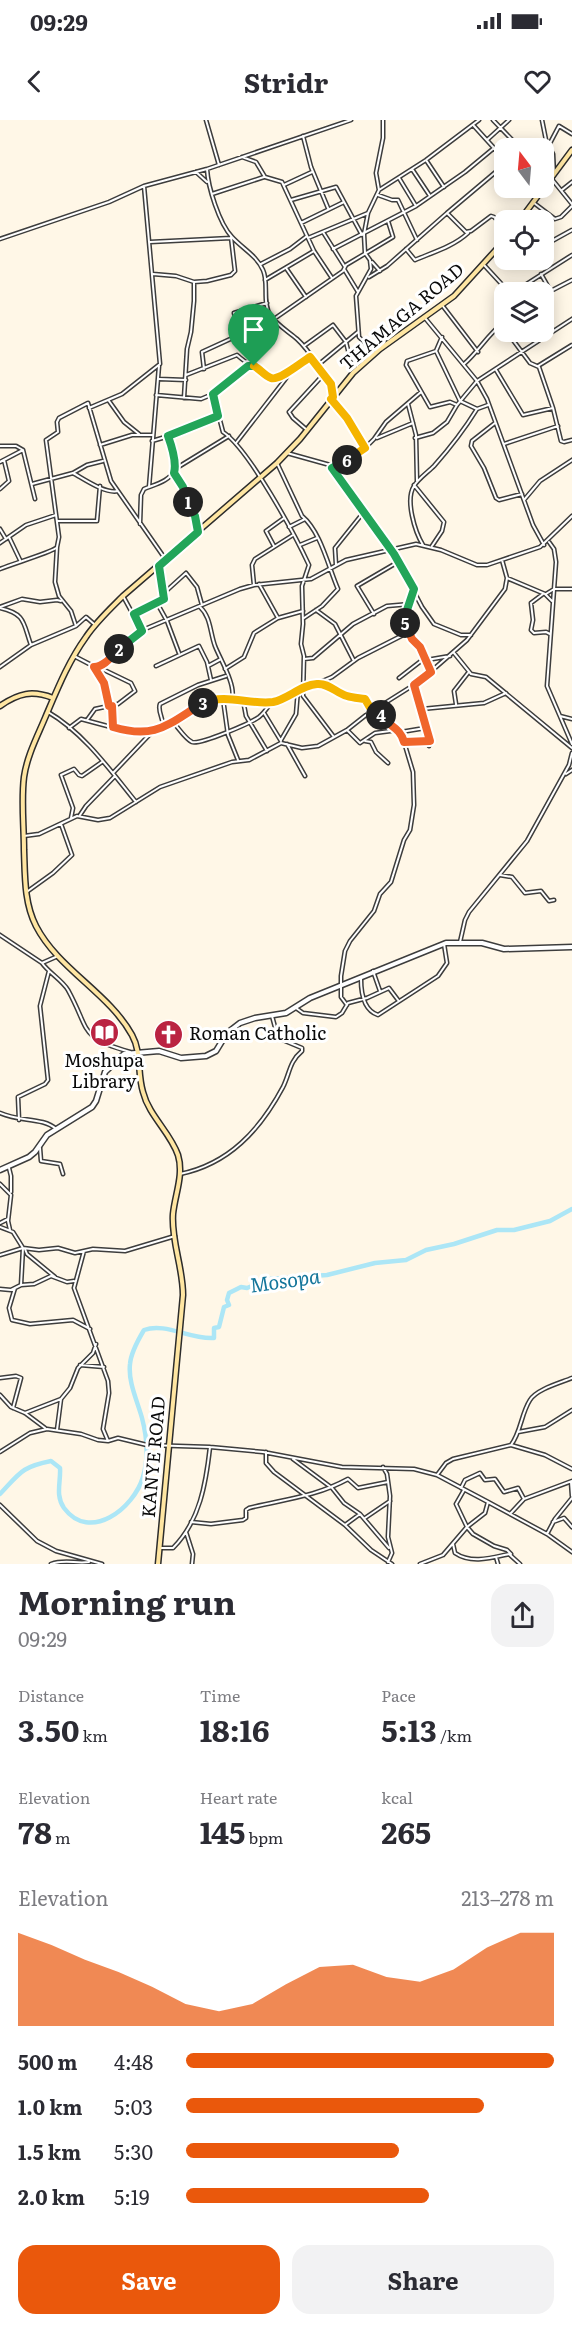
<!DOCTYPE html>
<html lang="en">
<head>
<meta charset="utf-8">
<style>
  body { margin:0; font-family:Literata,serif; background:#f2f2f3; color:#2b2b33; height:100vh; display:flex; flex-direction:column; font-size:22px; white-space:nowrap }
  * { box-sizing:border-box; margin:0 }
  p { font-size:20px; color:#7c7c81 }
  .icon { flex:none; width:33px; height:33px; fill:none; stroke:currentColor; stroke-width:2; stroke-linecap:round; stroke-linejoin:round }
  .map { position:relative; height:1444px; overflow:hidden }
  .sheet { display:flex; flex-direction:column; background:#fff; flex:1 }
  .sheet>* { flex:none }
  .needle { width:39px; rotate:344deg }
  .tools { position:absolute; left:494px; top:18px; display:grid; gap:12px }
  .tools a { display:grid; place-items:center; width:60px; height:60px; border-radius:12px; background:#fff; box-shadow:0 3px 15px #0003; font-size:30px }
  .pin { position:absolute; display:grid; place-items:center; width:51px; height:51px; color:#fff; margin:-62px -26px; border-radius:50% 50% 50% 0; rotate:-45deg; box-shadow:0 0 6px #0007 }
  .pin .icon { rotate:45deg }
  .km { position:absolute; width:30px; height:30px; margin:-15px; border-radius:50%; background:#222; color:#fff; font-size:16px; line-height:30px; text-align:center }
  .round { display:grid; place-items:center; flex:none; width:63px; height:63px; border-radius:18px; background:#f2f2f3 }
  .head { display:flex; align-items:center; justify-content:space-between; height:102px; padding:0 18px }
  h1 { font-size:33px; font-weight:700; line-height:45px }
  .figures { display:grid; grid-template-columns:repeat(3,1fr); gap:9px; height:102px; padding:6px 18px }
  .figures div { display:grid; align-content:center }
  .figures b { font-size:30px; font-weight:700 }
  .figures small { font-size:16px; font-weight:400 }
  .figures p { font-size:16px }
  .chart { height:168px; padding:12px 18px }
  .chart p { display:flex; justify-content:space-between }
  .chart svg { width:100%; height:108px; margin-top:6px; fill:#ea580c; opacity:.7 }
  .primary-button { display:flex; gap:12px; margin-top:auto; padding:12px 18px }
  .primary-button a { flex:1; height:69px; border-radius:18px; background:#ea580c; color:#fff; font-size:24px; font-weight:700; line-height:69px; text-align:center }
  .primary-button a+a { background:#f2f2f3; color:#2b2b33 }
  ul { padding:0 18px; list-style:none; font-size:20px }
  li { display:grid; grid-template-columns:96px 72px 1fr; align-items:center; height:45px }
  li i { height:15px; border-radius:8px; background:#ea580c }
  .status { display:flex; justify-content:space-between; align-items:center; height:42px; padding:0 30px; background:#fff; direction:ltr }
  .status svg { height:16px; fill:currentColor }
  header { display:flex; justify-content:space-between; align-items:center; height:78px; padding:0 18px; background:#fff; font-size:27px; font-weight:700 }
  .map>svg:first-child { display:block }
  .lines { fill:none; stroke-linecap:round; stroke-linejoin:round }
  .river { stroke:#ace6f6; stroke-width:4.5 }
  .minor-casing { stroke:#3d3d3d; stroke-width:5 }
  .tertiary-casing { stroke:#3d3d3d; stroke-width:7 }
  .secondary-casing { stroke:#2c2c2c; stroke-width:7 }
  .minor { stroke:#fff; stroke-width:2 }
  .tertiary { stroke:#fff; stroke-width:4 }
  .secondary { stroke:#ffe6a2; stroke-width:4 }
  .split-1-casing { stroke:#fff; stroke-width:12 }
  .split-2-casing { stroke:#fff; stroke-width:12 }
  .split-3-casing { stroke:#fff; stroke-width:12 }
  .split-4-casing { stroke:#fff; stroke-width:12 }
  .split-5-casing { stroke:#fff; stroke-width:12 }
  .split-6-casing { stroke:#fff; stroke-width:12 }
  .split-7-casing { stroke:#fff; stroke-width:12 }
  .split-1 { stroke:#22a559; stroke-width:8 }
  .split-2 { stroke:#22a559; stroke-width:8 }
  .split-3 { stroke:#f0652b; stroke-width:8 }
  .split-4 { stroke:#f5b400; stroke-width:8 }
  .split-5 { stroke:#f0652b; stroke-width:8 }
  .split-6 { stroke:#22a559; stroke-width:8 }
  .split-7 { stroke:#f5b400; stroke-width:8 }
  .labels { text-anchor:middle; stroke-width:6; stroke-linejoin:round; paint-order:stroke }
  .street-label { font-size:18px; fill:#0a0a0a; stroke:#fff }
  .poi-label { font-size:18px; fill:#0a0a0a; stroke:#fff; text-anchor:start }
  .water-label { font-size:20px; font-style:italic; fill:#15769b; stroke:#fff }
</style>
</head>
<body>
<div class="status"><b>09:29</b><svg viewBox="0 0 49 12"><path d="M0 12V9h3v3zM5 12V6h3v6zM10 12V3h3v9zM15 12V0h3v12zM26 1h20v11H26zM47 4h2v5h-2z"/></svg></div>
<header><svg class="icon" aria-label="back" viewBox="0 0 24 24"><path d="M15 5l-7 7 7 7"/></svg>Stridr<svg class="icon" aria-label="heart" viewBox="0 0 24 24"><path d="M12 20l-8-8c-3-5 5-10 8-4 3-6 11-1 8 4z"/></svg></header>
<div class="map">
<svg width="572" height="1444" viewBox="0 0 572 1444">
  <rect width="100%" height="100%" fill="#fff7e7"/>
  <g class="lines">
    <path class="river" d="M0,1374C20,1353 21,1347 51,1341L60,1348C61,1362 55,1375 64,1388C90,1423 134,1388 143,1357C149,1337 147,1317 142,1298C137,1280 128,1262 130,1244C131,1232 138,1220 144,1210C166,1202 190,1220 214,1218V1208L219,1207L224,1187L229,1185L227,1180L229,1173L241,1167L247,1168L269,1159L327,1155L375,1143L406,1140L426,1130L454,1124L497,1110H514L550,1101L572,1089"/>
    <defs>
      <path id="minor" d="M206,0L219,45
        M493,0L520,28
        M542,0L546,20L553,34L554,54
        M474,6L504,39
        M303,16L311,47L328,88
        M487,20L509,0
        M549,25L559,6L572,14
        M535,28L546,20
        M242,37L256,42L265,57L282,62L314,131L332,158
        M426,40L444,67
        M207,49C208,67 219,103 232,117C242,128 257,136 263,150C269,163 262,181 270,195C277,205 289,212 297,219C307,228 332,263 333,276
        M412,49L430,76
        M196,52L207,62
        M399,58L416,86
        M551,58L572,84
        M284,65L312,52
        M533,68L539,74
        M379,70L426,40L479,0
        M562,70L572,62
        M212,74L264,57
        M378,75L392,80H398L417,120
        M291,80L336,67L362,115
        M534,83L555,99L561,97L572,86
        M447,93L504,45
        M301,103L344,82
        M323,112L345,147
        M308,118L368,93
        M0,119L109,82L144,66L207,49L351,0
        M150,122L231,118
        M543,126L572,110
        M333,129L416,86L465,52L494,28
        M406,129L415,140C434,132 454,126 468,113
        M494,132L504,136
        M372,142L380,151
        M261,144L290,129L307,116
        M484,145L509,172
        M286,148L306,177
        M344,149L358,172
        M153,154L176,156L194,162L207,161L231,155L235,151L231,117
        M541,154L550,170
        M369,157L387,146L447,93L466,112L471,111L491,96L494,97L504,107
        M265,160L314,131
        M514,172L572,135
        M543,175L572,160
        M442,185L478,232
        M250,188L255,207
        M425,198L477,261L487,279L533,405L544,425
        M507,212L530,243L539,247L553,288L561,321L564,322L572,320
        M542,212L545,216
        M239,214L234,193L267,183
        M442,217L436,231L460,281L477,289L488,285
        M304,226L333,205L346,222L349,234L359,248
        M380,229L366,224L359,217L356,176L371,149L370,140L365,133L364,114L368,93L379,70L376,53L383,18V0
        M436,231L407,241L406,245L430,287L450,282L457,285
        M464,244C479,231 488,214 504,202
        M318,245L358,212
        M538,246L572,225
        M204,249L202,232L274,199L343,151L346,145L393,117L388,101
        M496,250L523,295L553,288
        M186,255L237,235C248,245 260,251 272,259L288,253
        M159,259L186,260
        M213,274L223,312C249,329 295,415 309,445L302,466L303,504L301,524L304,536L303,576L334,617
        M156,275L201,279L213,274L247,247
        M184,278L187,229L191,212L194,181V162
        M109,281L124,302L139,314
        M333,281L365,328
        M408,284L416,315L417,361
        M89,288L122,274L160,244L144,66
        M495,303L472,321L471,326L484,348L496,378L499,380L522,374
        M307,310L293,298L289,292L324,254
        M168,317L175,349
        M377,318L413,303
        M415,318L433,313L447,302L457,285L477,261L572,199
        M152,321L179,313L218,296
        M236,323L284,261L294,247L309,237
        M504,324L558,306
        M100,325L132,315H152
        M0,326H16L23,330L35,379
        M287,333L330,345L394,434L422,487L434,504L461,515H471
        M0,342L23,330
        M277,343L302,396C321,412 328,446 338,469L322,486L304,498
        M332,348L365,328L374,319L386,302L421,272
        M73,353C84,359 105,374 118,371
        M174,353L184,370L197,410
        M32,364L73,353L87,345L103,341
        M414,365L444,402L442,411L432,426
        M149,367L159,246
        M0,369L9,361L4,340
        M524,380L540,361L572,340
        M57,401H97L100,366
        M140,404L141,375L144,369C156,364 169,362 175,349L229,316
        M289,407L305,399
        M0,409L6,419
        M9,417L20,440
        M549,422L554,429L556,442L547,566L572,624
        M0,423L26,405L56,395
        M300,425L317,418
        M423,425C415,412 405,380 414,366C418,359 428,352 434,346C450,328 464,310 477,289
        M274,426L266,411L284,398
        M336,445L335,428L363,393
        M0,449C12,444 49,433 56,428
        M507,458L545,474L552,481
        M259,464L278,498
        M254,465L252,445L255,439L293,415
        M164,473L186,453L197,467L202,485
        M414,473L405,499L412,519L420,527L431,551
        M543,474L531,483L533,500L531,510L534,513L546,512L550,514
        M546,474L554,469H572
        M123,476L142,511
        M157,483L167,501L179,533
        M0,487L22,479L40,482L57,480L61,481
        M200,487C211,497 210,513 215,526C220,539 236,565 232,578
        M0,488C26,494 23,503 31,525
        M316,490L335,504L354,541
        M134,494L164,479L159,446
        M374,494L357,466L398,442
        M76,506L71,491L59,476L55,462L57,427L59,417L46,320L58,312L57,302L59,298L88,283L111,361L166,440
        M454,533L471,554L486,557L572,628
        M74,536L97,548L145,509L240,469L254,465L311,459L346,440L416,424L441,430L477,445H487L540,427L572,396
        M304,539L313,538L353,504L387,486L410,484
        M156,546L199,526L207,542L211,560
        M208,546L221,539
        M0,547L31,525L76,506L86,497L94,504
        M94,548L104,563L109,586
        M225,549L244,537L254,513L278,498L303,491
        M399,558L421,541L450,536
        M319,564L329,566L347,576L365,579L372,591
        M414,565L430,618L429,626
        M223,579L228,615L238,640
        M243,580L246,596L267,631
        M456,584L454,571L468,553
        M113,586V607
        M422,589L484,583L506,573
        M48,592C84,613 110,650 136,682
        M264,593L281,621
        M560,596L572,599
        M87,600L95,589L118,584L135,571L131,563L98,547
        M172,601C178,607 185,619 192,622C200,625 251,603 259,597C264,593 267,588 271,583
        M163,607C164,599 157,591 160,584L198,565L226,556
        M69,608L81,599L126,611L151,612
        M347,610L360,623L375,613L398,610
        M401,612L425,608
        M281,620L296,594L298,570
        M365,621L371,622L376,632L388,643
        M404,622L430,621
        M287,624L305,656
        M113,653L152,612L204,582L232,578L253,582L276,581L332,557L358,538L409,512
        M566,654L572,650
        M80,695L86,686L115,656
        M71,698L73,688L61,655L74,649L79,655L82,656L102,642
        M24,716L39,714L77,696L98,700L110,698L160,667L232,642L249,640L281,623L302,628L318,626L347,610L366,595L420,561L467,520L505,469L507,458L502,440
        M500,755L512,757L525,773L541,771L549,781L554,780
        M28,771L53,753L72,735L61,704
        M0,815L42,843L58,836
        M460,822L465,800L469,792L527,721L569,645L572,633
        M42,843C49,853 62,860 68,870C91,912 78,917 130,932
        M373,851L380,871
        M361,859C361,873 363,890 378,895L438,856L447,843L444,824
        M347,885L341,877V856L345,831L350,821L374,791L380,774L391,762L404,720L410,710L414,685L413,652L401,612L387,603L378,589
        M296,888L303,893L336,897L342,893L348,883L367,878L389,868L398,880
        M0,993C19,1002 43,997 56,1009
        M19,1000L18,977L45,964L48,960L40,886L49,851
        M40,1028L41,1041L60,1044L63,1054
        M9,1048L11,1056V1072
        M180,1054C229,1044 260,1010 283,967C290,953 289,942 302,931V928L278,918L272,896
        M0,1064L11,1075L8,1101L10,1110
        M0,1103L8,1099
        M0,1107L13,1112L23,1128L21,1165
        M25,1129L27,1134L55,1157
        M84,1131L74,1168L108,1261L109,1273L103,1309L108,1321
        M0,1135L23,1128L39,1130L58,1128L75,1133L93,1129L125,1131L175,1116
        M15,1168L9,1188L12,1200L30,1204L73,1200L90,1209
        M0,1169L11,1170L21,1165L34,1164L51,1156L67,1162L74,1161
        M80,1245L104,1247
        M0,1258L16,1256L21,1258L13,1288
        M0,1275L11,1287L25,1293L45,1308
        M25,1293L61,1279
        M57,1310L61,1279L70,1268L78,1248L93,1233L96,1224
        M518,1312L545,1307L572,1290
        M511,1325L545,1335L572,1349
        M0,1332L30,1313L47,1309L81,1314L98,1320L108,1321L118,1318L147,1325L210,1327L263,1332L342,1347L414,1349L437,1355L488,1382L547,1414L572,1432
        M266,1332V1343L274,1352L345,1405L371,1430L392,1444
        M293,1339L332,1368L344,1383L360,1394
        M383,1347L387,1354L390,1376L388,1417L392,1433L388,1442
        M437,1355L446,1343L453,1339L511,1325C521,1312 521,1294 530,1280C537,1269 560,1263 572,1258
        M571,1362L572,1376
        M461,1368L465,1360L480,1353L485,1360L495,1359L504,1372L518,1368L524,1379
        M464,1370L456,1384L467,1407L473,1414L494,1426L507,1430L511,1434
        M0,1385L37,1421L56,1431L102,1444
        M510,1394L524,1379L572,1361
        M365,1398L390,1381
        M191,1402L211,1404L243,1400L246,1398V1390L249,1388C285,1379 315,1377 348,1359L358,1368L388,1362
        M553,1402L564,1398L572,1407
        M345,1405L360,1394L389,1428
        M186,1412L193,1434L192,1444
        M547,1414L555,1399L572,1378
        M453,1424L455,1433C471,1444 491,1438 509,1434L520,1444
        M160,1428H173C200,1401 206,1363 210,1327
        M496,1437L498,1444
        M51,1444C65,1439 76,1444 89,1442
        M420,1444L443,1435L467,1407L485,1393L488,1382"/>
      <path id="tertiary" d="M0,1050L29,1037L35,1032L47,1015L92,987L96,981L105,952L124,934L159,931L181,938L206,936L216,931L227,913L240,903L255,898L286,893L310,878L446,823H482L504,829L572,827"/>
      <path id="secondary" d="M520,100L572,30
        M0,586C19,573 32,570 53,578
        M158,1444L183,1175C183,1147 171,1121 173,1094C175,1074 184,1055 178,1035C170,1012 149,996 143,972C137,953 142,933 132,915C109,873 58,849 36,806C24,783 25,755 24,730C24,706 21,681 24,657C27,636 37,617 45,598C57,570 68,542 86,517C96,502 110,489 123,476L277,343L300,319L353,253L380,229L454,176L504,121"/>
    </defs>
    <use href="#minor" class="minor-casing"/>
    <use href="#tertiary" class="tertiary-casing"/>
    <use href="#secondary" class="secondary-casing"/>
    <use href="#minor" class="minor"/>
    <use href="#tertiary" class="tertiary"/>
    <use href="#secondary" class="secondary"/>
  </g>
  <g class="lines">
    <defs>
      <path id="split-1" d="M188,382L183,367L174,353C177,342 172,327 168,316L218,296L213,274L248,246H254"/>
      <path id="split-2" d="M119,529L142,511L134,494L164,479L159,446L198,412L195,396L188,382"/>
      <path id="split-3" d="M119,529C112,536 104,547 94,547L104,563L109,586H112L113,607C156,620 168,604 203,583"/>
      <path id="split-4" d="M203,583C226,573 249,585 273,582C288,579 301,565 317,564C329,563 336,573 347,576C353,578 359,578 365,579L372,591L377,588L381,595"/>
      <path id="split-5" d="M381,595C389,607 400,607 404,622L430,621L414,565L431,552L420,527L412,519L405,503"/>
      <path id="split-6" d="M347,340L332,348L394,434L414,469L405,496V503"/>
      <path id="split-7" d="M254,246C260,249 265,256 271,258C279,261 302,242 310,237L331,264L333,277L331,279L347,298L365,328L347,340"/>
    </defs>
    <use href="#split-1" class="split-1-casing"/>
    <use href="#split-2" class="split-2-casing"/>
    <use href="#split-3" class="split-3-casing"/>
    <use href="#split-4" class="split-4-casing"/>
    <use href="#split-5" class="split-5-casing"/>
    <use href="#split-6" class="split-6-casing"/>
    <use href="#split-7" class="split-7-casing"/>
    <use href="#split-1" class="split-1"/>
    <use href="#split-2" class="split-2"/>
    <use href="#split-3" class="split-3"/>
    <use href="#split-4" class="split-4"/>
    <use href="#split-5" class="split-5"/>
    <use href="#split-6" class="split-6"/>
    <use href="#split-7" class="split-7"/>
  </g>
  <defs>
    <symbol id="library-disc" viewBox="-11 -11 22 22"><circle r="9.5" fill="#ba2342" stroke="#fff"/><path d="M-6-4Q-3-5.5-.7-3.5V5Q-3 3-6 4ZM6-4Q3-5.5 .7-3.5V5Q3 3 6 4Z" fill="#fff"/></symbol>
    <symbol id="church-disc" viewBox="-11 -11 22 22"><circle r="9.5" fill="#ba2342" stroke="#fff"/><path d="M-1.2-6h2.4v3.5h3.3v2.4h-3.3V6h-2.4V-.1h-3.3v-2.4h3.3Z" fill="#fff"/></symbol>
  </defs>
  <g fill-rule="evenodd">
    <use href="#library-disc" x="88" y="896" width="33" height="33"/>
    <use href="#church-disc" x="152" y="898" width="33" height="33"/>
  </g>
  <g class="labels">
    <g class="street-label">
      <text transform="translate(402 197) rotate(-40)" y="6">THAMAGA ROAD</text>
      <text transform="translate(154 1337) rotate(-85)" y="6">KANYE ROAD</text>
    </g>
    <g class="poi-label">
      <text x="189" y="920">Roman Catholic</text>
      <text x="104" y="947" text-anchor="middle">Moshupa<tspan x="104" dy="21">Library</tspan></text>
    </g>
    <g class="water-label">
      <text transform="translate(285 1161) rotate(-8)" y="7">Mosopa</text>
    </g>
  </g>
</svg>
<div class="tools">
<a><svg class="needle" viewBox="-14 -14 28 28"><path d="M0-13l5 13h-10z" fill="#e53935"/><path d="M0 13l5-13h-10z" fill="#7c7c81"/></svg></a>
<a><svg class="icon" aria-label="locate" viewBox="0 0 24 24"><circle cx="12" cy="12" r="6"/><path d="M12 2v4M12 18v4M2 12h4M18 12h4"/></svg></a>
<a><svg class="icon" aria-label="layers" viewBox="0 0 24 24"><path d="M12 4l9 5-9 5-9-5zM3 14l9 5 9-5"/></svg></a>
</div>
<div class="pin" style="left:254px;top:246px;background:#1e9e55"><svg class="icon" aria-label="arrive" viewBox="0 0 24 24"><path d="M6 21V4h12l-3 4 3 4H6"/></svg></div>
<b class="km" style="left:188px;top:382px">1</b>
<b class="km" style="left:119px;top:529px">2</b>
<b class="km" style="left:203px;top:583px">3</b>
<b class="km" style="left:381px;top:595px">4</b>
<b class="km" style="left:405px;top:503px">5</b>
<b class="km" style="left:347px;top:340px">6</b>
</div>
<section class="sheet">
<div class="head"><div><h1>Morning run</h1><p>09:29</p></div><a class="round"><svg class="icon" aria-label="share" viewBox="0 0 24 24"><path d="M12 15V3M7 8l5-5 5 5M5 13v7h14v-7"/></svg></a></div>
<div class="figures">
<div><p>Distance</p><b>3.50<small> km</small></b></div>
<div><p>Time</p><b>18:16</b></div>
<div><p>Pace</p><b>5:13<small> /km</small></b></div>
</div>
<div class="figures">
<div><p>Elevation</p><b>78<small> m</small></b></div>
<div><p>Heart rate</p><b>145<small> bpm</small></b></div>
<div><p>kcal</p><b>265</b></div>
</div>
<div class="chart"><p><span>Elevation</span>213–278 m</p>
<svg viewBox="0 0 160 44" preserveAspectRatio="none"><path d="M0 44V6L10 11L20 17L30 22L40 28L50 35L60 38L70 35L80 27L90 20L100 19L110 24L120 26L130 21L140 12L150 6L160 6V44z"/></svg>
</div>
<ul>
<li><b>500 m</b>4:48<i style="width:100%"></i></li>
<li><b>1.0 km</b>5:03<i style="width:81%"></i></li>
<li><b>1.5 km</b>5:30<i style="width:58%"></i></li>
<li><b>2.0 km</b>5:19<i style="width:66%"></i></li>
</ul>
<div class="primary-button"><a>Save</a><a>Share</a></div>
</section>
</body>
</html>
